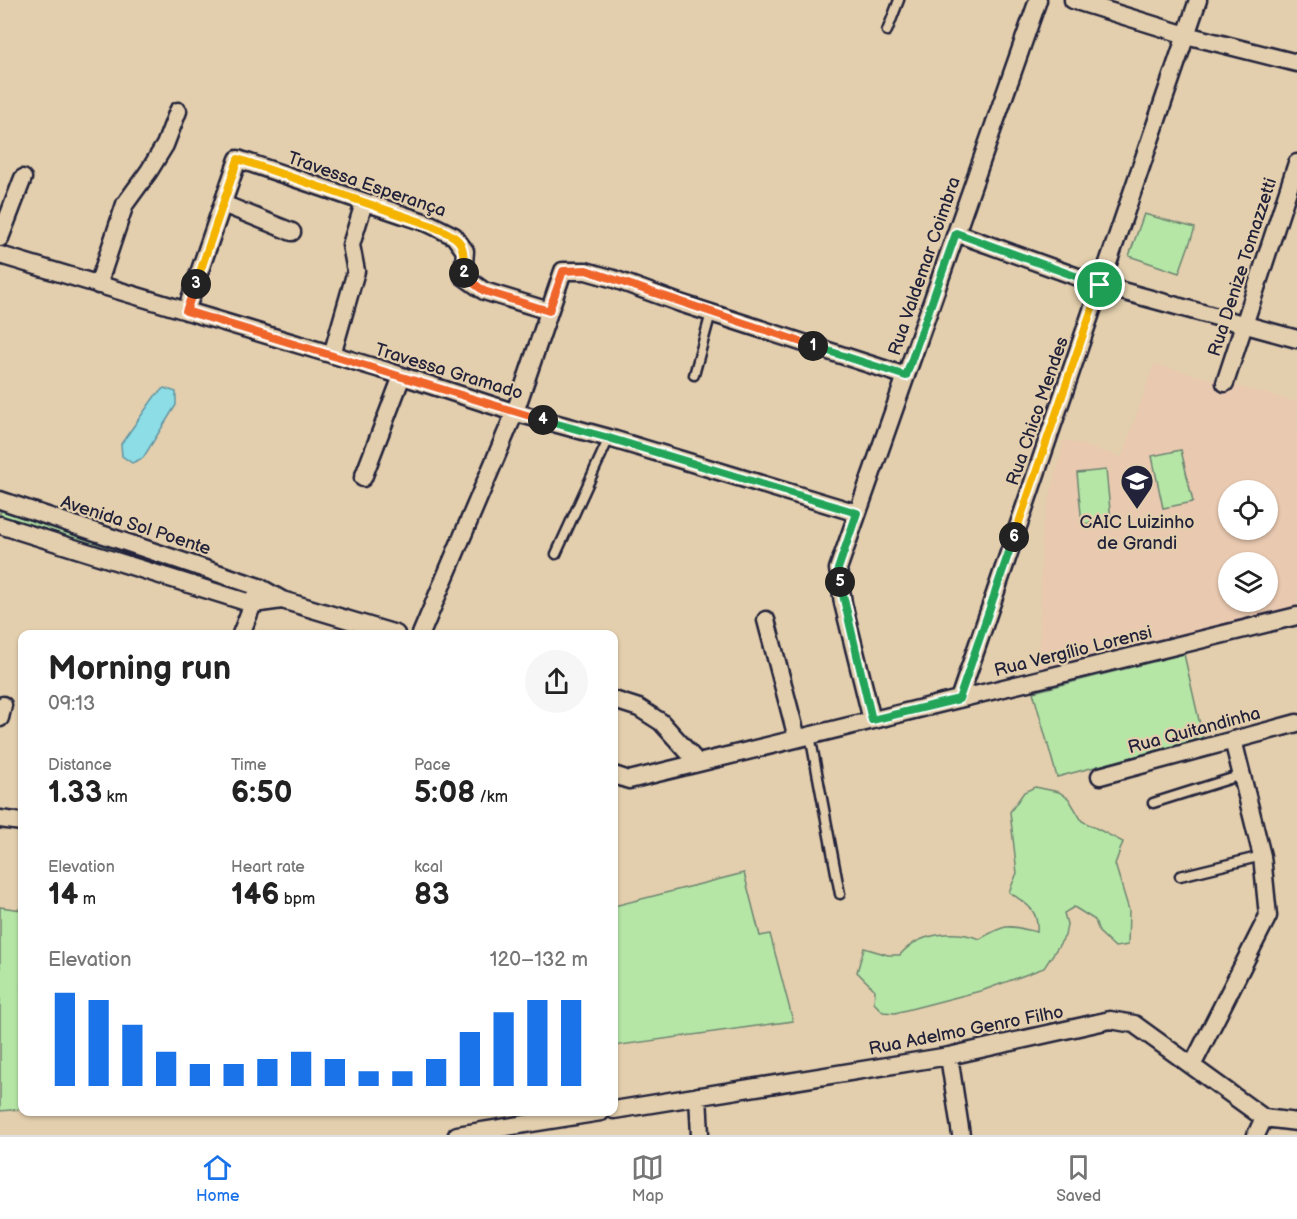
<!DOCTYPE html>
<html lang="en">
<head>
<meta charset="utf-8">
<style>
  body { margin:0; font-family:"Balsamiq Sans",sans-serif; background:#f6f6f6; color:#222; height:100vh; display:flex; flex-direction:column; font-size:22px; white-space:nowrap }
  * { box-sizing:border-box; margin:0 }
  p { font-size:20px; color:#767676 }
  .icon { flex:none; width:33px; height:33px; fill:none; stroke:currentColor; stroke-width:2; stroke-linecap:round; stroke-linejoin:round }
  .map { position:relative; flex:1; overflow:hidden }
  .panel { position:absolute; left:18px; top:630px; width:600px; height:486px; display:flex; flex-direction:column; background:#fff; border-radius:12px; box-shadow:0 2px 4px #0004 }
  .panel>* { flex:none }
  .tools { position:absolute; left:1218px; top:480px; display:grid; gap:12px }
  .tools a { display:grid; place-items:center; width:60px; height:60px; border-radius:50%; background:#fff; box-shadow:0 2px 4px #0004; font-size:30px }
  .pin { position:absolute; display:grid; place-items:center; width:51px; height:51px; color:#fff; margin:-26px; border:3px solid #fff; border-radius:50%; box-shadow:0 2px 6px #0007 }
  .km { position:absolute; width:30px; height:30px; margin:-15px; border-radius:50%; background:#222; color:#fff; font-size:16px; line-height:30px; text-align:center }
  .round { display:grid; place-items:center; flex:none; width:63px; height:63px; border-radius:32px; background:#f6f6f6 }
  .headline { display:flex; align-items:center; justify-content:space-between; height:102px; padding:0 30px }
  h1 { font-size:33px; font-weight:700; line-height:45px }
  .figures { display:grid; grid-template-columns:repeat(3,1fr); gap:9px; height:102px; padding:6px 30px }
  .figures div { display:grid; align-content:center }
  .figures b { font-size:30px; font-weight:700 }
  .figures small { font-size:16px; font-weight:400 }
  .figures p { font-size:16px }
  .chart { height:168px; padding:12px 30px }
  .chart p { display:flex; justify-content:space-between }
  .chart svg { width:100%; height:108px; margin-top:6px; stroke:#1a73e8; stroke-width:6 }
  .tab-bar { display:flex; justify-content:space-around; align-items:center; height:84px; border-top:2px solid #e0e0e0; background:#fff; font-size:16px; color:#767676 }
  .tab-bar a { display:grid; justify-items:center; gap:3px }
  .tab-bar .on { color:#1a73e8 }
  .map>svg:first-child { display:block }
  .built { fill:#e9c9b0; fill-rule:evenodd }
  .green { fill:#b5e6a6; stroke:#6c8470; stroke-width:1.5 }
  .water { fill:#8cdde5; stroke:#6292a1; stroke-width:1.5 }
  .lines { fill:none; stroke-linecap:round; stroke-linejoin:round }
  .lane-casing { stroke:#22223b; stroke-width:13 }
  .street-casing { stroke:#22223b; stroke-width:21 }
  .lane { stroke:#e3cfad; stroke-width:8 }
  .street { stroke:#e3cfad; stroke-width:16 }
  .split-1-casing { stroke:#fff; stroke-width:12 }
  .split-2-casing { stroke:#fff; stroke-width:12 }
  .split-3-casing { stroke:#fff; stroke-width:12 }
  .split-4-casing { stroke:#fff; stroke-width:12 }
  .split-5-casing { stroke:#fff; stroke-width:12 }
  .split-6-casing { stroke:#fff; stroke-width:12 }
  .split-7-casing { stroke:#fff; stroke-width:12 }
  .split-1 { stroke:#22a559; stroke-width:8 }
  .split-2 { stroke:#f0652b; stroke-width:8 }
  .split-3 { stroke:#f5b400; stroke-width:8 }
  .split-4 { stroke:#f0652b; stroke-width:8 }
  .split-5 { stroke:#22a559; stroke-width:8 }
  .split-6 { stroke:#22a559; stroke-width:8 }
  .split-7 { stroke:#f5b400; stroke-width:8 }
  .labels { text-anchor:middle; stroke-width:4.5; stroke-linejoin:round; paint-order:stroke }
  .street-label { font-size:18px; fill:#22223b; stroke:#e3cfad }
  .poi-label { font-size:18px; fill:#22223b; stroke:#e3cfad }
</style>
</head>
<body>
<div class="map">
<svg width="1297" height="1135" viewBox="0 0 1297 1135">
  <rect width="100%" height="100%" fill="#e3cfad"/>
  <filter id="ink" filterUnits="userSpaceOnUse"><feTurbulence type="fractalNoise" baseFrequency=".0167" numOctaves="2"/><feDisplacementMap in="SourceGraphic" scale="12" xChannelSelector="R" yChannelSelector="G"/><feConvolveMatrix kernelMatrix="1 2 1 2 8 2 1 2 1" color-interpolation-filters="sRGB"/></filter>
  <g filter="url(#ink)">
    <path class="built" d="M1154,364L1297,402V608L1039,674L1042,529L1064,440L1122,457ZM1228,490H1268V530H1228ZM1228,562H1268V602H1228Z"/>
    <path class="green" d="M1144,214L1195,228L1179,273L1129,256Z
      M1181,450L1193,502L1163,508L1152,456Z
      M1106,470L1111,520L1082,524L1077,473Z
      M0,510L239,590L241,592L0,522Z
      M1184,654L1203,738L1057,777L1033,692Z
      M1035,787L1059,792L1069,799L1082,821L1123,842L1115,864L1129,910L1128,945L1115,947L1099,932L1095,920L1074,907L1064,913L1067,924L1065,936L1044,968L984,990L895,1013L883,1012L874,1003L875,990L857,972L864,948L888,955H900C918,933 954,929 980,939C1008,923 1007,925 1037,932C1039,909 1026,904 1009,892L1017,873L1010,812L1024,792Z
      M744,873L760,936L770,934L793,1021L614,1046V906Z
      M0,907L22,910V1109L0,1111Z"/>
    <path class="water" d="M164,388L176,392V405L143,458L132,463L122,456L121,444L155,396Z"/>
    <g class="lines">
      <defs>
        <path id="lane" d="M887,31L899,0
          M694,375L711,313
          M556,554L609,438
          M810,735L840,894
          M1153,803L1242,775
          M1180,876L1262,856"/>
        <path id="street" d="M1073,0L1186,35L1297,63
          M223,204L292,232
          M956,233L1100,285L1297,339
          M0,238L23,178
          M0,255L387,371L510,411L609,438L857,513
          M98,285L125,204L149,171L165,145L178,111
          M186,311L238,159L430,224L454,236L465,251L463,276L484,291L549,311
          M332,355L356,271L351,245L364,203
          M1225,383L1297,163
          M363,478L402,376
          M0,500L259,587L282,600L396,634
          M0,525L253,604L282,600
          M766,620L797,738
          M241,634L256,596
          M421,634L515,412L563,271H586L614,279L680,303L906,376
          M959,699L1198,0
          M614,700L639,708L661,722L698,763
          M0,718L3,705
          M872,720L843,603L838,569L1038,0
          M614,775L629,780L1297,616
          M1100,776L1297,723
          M0,819L22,822
          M949,1056L961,1135
          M1192,1066L1268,916L1262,856L1233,740
          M698,1096L700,1135
          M614,1110L949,1056L1110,1020L1134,1024L1264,1118L1297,1122
          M457,1135L601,1112
          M1256,1135L1264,1118"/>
      </defs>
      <use href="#lane" class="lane-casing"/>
      <use href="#street" class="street-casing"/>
      <use href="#lane" class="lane"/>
      <use href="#street" class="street"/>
    </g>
  </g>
  <g class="lines" filter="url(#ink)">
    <defs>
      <path id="split-1" d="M813,346L906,376L956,233L1100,285"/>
      <path id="split-2" d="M464,273V276L484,291L549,311L563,271L586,270L813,346"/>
      <path id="split-3" d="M196,284L238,159L430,225C460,238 465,239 464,273"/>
      <path id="split-4" d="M196,284L186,311L543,420"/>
      <path id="split-5" d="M543,420L609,438L857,513L838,569L840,582"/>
      <path id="split-6" d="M840,582L872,720L959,699L1014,537"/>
      <path id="split-7" d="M1014,537L1100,285"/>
    </defs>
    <use href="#split-1" class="split-1-casing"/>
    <use href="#split-2" class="split-2-casing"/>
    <use href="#split-3" class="split-3-casing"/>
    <use href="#split-4" class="split-4-casing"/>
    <use href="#split-5" class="split-5-casing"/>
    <use href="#split-6" class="split-6-casing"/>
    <use href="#split-7" class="split-7-casing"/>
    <use href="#split-1" class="split-1"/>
    <use href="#split-2" class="split-2"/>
    <use href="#split-3" class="split-3"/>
    <use href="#split-4" class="split-4"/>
    <use href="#split-5" class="split-5"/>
    <use href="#split-6" class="split-6"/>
    <use href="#split-7" class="split-7"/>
  </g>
  <defs>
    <symbol id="school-pin" viewBox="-11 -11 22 30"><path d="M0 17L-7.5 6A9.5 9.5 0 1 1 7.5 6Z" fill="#22223b" stroke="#e3cfad"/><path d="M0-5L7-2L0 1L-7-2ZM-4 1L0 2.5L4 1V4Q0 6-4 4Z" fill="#fff"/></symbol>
  </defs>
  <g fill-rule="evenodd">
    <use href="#school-pin" x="1118" y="462" width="38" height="52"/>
  </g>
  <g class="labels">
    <g class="street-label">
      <text transform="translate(367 184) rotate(19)" y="6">Travessa Esperança</text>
      <text transform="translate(924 266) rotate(-71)" y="6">Rua Valdemar Coimbra</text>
      <text transform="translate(1242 267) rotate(-72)" y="6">Rua Denize Tomazzetti</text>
      <text transform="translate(449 371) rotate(17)" y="6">Travessa Gramado</text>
      <text transform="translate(1037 411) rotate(-71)" y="6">Rua Chico Mendes</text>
      <text transform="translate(136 525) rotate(18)" y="6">Avenida Sol Poente</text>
      <text transform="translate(1073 651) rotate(-14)" y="6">Rua Vergílio Lorensi</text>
      <text transform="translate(1194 730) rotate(-15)" y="6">Rua Quitandinha</text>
      <text transform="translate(966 1030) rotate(-11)" y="6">Rua Adelmo Genro Filho</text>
    </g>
    <g class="poi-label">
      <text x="1137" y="528">CAIC Luizinho<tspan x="1137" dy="21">de Grandi</tspan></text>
    </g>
  </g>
</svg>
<div class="tools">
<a><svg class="icon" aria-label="locate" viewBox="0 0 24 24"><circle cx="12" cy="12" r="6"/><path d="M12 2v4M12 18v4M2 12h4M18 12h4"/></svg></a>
<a><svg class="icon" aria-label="layers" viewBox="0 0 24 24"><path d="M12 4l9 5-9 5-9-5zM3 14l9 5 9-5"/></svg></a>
</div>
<div class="pin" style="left:1100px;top:285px;background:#1e9e55"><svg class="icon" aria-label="arrive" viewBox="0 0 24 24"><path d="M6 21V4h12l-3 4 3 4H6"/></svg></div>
<b class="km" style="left:813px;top:346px">1</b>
<b class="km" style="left:464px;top:273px">2</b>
<b class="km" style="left:196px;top:284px">3</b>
<b class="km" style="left:543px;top:420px">4</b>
<b class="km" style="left:840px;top:582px">5</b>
<b class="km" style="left:1014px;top:537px">6</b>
<section class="panel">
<div class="headline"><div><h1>Morning run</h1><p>09:13</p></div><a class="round"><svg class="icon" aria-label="share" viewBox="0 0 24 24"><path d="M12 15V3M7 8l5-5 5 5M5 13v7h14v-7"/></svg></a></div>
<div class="figures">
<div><p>Distance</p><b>1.33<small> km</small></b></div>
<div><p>Time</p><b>6:50</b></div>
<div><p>Pace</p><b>5:08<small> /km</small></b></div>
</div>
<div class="figures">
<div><p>Elevation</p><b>14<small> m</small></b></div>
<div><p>Heart rate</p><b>146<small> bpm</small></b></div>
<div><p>kcal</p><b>83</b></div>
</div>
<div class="chart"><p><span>Elevation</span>120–132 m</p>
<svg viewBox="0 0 160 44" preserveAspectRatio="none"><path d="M5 44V6M15 44V9M25 44V19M35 44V30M45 44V35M55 44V35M65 44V33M75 44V30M85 44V33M95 44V38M105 44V38M115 44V33M125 44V22M135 44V14M145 44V9M155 44V9"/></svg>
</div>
</section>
</div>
<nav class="tab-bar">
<a class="on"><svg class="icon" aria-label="home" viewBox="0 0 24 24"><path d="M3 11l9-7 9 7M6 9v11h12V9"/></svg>Home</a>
<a><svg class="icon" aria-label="map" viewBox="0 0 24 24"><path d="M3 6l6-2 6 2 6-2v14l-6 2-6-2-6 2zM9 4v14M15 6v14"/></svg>Map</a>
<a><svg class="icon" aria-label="saved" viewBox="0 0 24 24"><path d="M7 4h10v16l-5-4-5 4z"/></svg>Saved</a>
</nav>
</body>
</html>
